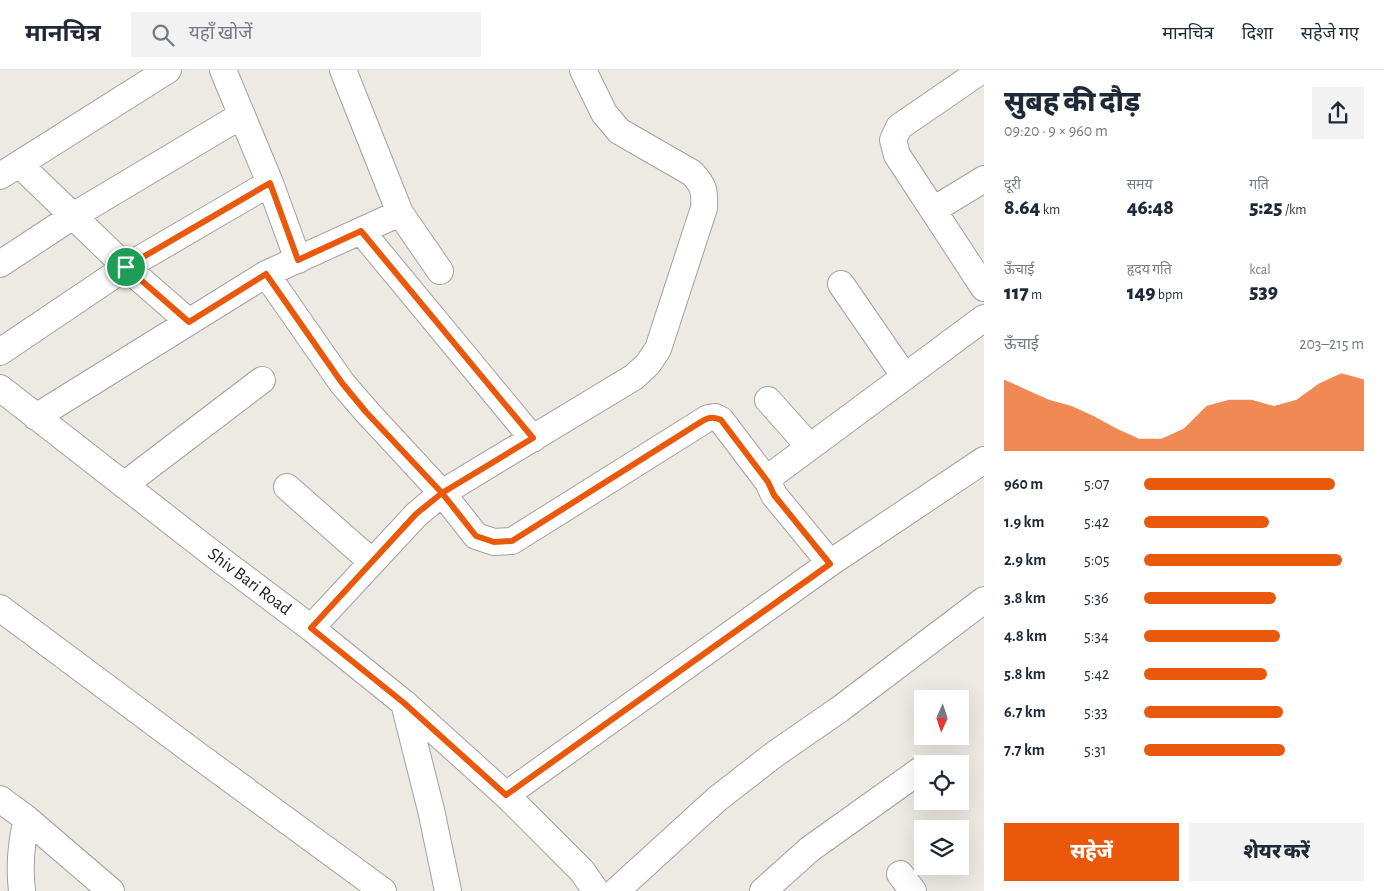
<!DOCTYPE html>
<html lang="hi">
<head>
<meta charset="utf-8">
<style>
  body { margin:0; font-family:"Alegreya Sans","Noto Sans Devanagari",sans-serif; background:#f2f2f3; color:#1f2937; height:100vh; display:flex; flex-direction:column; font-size:19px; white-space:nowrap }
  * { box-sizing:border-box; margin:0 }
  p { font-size:16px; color:#747a83 }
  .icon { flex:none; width:28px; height:28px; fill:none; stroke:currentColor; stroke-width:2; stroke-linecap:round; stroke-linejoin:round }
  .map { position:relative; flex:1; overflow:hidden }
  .drawer { display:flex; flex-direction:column; background:#fff; width:400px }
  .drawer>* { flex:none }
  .needle { width:32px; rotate:183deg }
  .controls { position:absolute; left:914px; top:620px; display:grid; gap:10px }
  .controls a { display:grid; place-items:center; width:55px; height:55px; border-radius:0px; background:#fff; box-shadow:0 5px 20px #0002; font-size:25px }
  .pin { position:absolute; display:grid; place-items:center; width:42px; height:42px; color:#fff; margin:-21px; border:2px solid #fff; border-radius:50%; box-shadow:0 1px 5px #0007 }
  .round { display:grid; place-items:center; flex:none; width:52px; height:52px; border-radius:0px; background:#f2f2f3 }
  .overview { display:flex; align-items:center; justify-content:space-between; height:85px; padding:0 20px }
  h1 { font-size:28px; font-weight:800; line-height:38px }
  .stats { display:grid; grid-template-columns:repeat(3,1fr); gap:8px; height:85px; padding:5px 20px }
  .stats div { display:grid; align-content:center }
  .stats b { font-size:21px; font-weight:800 }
  .stats small { font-size:14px; font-weight:400 }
  .stats p { font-size:14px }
  .chart { height:140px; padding:10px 20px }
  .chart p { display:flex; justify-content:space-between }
  .chart svg { width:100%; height:90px; margin-top:5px; fill:#ea580c; opacity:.7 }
  .primary-button { display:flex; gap:10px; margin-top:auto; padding:10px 20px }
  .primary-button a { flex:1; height:58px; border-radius:0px; background:#ea580c; color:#fff; font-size:20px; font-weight:800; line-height:58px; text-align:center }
  .primary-button a+a { background:#f2f2f3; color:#1f2937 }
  ul { padding:0 20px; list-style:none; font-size:16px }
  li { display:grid; grid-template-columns:80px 60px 1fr; align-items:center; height:38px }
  li i { height:12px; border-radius:6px; background:#ea580c }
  header { display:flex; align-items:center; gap:30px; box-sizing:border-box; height:70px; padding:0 25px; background:#fff; border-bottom:1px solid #e0e1e3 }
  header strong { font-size:24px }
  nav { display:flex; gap:28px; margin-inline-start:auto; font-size:18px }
  .search { width:350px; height:45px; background:#f2f2f3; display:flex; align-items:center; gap:12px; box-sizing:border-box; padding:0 18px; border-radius:0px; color:#747a83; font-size:19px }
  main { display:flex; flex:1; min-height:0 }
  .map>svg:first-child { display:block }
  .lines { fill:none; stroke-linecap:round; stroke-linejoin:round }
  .minor-casing { stroke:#a1a1a1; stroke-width:28 }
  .minor { stroke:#fff; stroke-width:26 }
  .route-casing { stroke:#fff; stroke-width:10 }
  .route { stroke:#ea580c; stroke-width:6 }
  .labels { text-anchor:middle; stroke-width:4.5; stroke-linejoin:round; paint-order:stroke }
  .street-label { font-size:18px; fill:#1d1d1d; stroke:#fff }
</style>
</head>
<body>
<header>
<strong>मानचित्र</strong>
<div class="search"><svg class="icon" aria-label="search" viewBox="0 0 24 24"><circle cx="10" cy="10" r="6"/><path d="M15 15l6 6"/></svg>यहाँ खोजें</div>
<nav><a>मानचित्र</a><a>दिशा</a><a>सहेजे गए</a></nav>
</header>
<main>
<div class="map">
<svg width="984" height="821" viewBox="0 0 984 821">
  <rect width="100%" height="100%" fill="#edeae4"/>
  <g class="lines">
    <defs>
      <path id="minor" d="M223,0L270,113L298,190
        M343,0L400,143L440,201
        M982,0L899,57L893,70L897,85L984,218
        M19,94L126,197L189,252
        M0,106L168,0
        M933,140L984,109
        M361,161L533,369
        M0,194L73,146L242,45
        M266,204L342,313L367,342L442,423L476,466L494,472L512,471L708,348L715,347L721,350L768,412
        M841,214L905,307
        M0,282L126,197L270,113
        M0,318L218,488L311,558L404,633L506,725L582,801L596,821
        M768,330L809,376
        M36,347L266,204L400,143
        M124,415L262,310
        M287,417L372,492
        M830,493L774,425L768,412L772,405L984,248
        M0,538L196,684L383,821
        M311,558L416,445L442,423L634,307L648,294L658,279L704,138C705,121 704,116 692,103L619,61L604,43L583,0
        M404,633L431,740L448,821
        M506,725L830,493L984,390
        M0,729L27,749L111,821
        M900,804L913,821
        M22,821C19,796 21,773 27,749
        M616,821L717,729L775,684L840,639L984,530
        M763,821L810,779L922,699"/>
    </defs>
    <use href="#minor" class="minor-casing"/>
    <use href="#minor" class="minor"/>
  </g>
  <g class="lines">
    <defs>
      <path id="route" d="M126,197L189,252L266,204L342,313L366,342L442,423L416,444L311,558L404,633L506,725L830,494L774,425L768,412L721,350C711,345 705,349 696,355L512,471L494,472L476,466L442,423L533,368L361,161L298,190L270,113L126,197"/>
    </defs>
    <use href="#route" class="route-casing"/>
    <use href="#route" class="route"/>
  </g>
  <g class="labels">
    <g class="street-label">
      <text transform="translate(250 511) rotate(37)" y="6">Shiv Bari Road</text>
    </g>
  </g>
</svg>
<div class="controls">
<a><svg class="needle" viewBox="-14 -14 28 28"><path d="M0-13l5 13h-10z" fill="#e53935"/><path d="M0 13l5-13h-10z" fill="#747a83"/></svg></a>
<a><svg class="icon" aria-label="locate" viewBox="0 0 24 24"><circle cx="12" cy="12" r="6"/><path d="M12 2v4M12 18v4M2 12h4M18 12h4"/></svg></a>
<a><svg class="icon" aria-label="layers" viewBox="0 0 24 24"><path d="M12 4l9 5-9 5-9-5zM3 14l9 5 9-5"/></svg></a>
</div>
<div class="pin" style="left:126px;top:197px;background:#1e9e55"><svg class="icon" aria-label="arrive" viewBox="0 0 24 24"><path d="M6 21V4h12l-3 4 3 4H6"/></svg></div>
</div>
<section class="drawer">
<div class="overview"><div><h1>सुबह की दौड़</h1><p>09:20 · 9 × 960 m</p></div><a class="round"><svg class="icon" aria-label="share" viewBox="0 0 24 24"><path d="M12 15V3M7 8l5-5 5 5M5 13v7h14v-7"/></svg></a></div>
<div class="stats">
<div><p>दूरी</p><b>8.64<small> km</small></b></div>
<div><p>समय</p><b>46:48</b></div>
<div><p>गति</p><b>5:25<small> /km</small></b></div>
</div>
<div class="stats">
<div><p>ऊँचाई</p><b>117<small> m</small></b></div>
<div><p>हृदय गति</p><b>149<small> bpm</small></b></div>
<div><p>kcal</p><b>539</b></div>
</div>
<div class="chart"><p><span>ऊँचाई</span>203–215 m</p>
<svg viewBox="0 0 160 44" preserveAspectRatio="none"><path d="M0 44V9L10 14L20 19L30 22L40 27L50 33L60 38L70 38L80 33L90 22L100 19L110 19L120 22L130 19L140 11L150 6L160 9V44z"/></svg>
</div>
<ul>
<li><b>960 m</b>5:07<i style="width:87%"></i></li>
<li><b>1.9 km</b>5:42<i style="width:57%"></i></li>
<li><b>2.9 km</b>5:05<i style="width:90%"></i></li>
<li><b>3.8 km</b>5:36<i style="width:60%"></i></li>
<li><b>4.8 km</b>5:34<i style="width:62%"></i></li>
<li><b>5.8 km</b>5:42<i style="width:56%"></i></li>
<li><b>6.7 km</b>5:33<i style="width:63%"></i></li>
<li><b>7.7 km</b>5:31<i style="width:64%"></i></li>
</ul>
<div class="primary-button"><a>सहेजें</a><a>शेयर करें</a></div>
</section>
</main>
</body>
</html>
